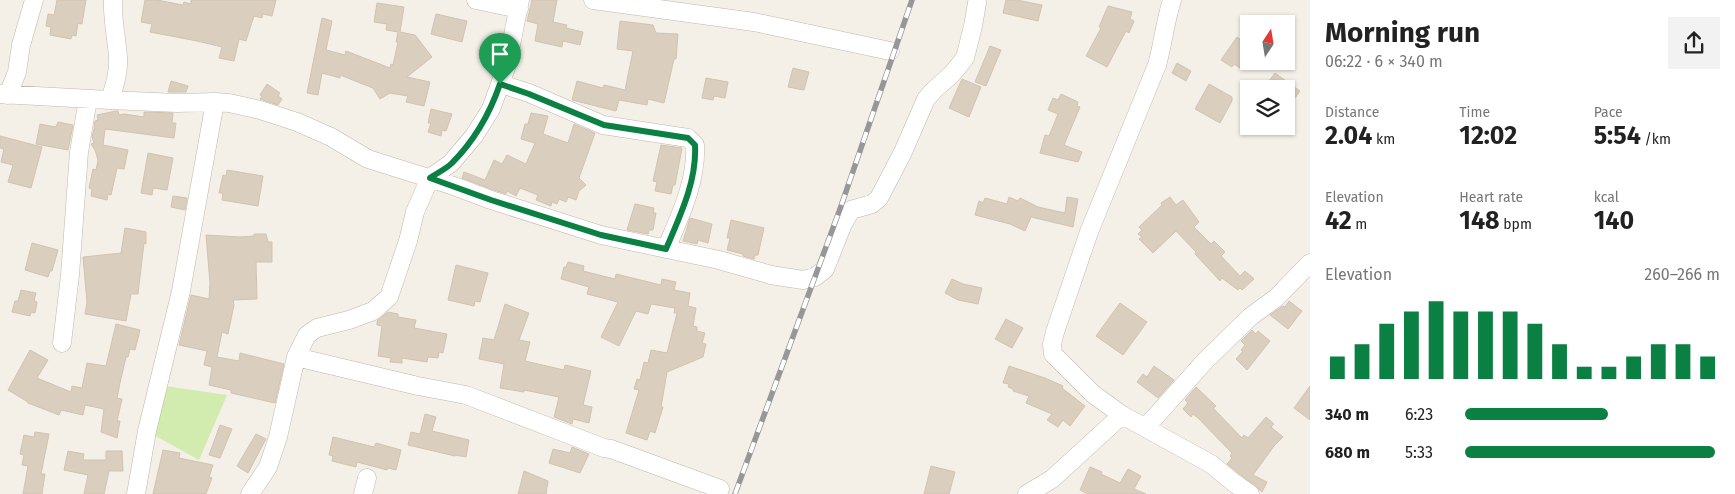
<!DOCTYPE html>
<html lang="en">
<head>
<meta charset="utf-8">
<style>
  body { margin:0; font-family:"Fira Sans",sans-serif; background:#f2f2f2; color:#222; height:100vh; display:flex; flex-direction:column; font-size:19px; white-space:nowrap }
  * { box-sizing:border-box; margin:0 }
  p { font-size:16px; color:#767676 }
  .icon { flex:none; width:28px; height:28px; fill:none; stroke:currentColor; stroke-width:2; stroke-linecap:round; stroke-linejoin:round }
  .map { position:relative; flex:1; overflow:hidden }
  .side { display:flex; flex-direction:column; background:#fff; width:425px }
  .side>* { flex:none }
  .needle { width:32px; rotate:12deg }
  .fabs { position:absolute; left:1240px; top:15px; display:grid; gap:10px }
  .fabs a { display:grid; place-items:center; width:55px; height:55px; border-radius:0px; background:#fff; box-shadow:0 1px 4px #0004; font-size:25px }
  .pin { position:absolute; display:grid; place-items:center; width:42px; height:42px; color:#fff; margin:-51px -21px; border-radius:50% 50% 50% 0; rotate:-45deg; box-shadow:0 0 5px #0007 }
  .pin .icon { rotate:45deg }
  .round { display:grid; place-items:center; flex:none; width:52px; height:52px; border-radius:0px; background:#f2f2f2 }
  .summary { display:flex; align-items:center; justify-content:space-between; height:85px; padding:0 15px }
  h1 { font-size:28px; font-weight:700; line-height:38px }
  .metrics { display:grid; grid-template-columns:repeat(3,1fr); gap:8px; height:85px; padding:5px 15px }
  .metrics div { display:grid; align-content:center }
  .metrics b { font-size:25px; font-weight:700 }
  .metrics small { font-size:14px; font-weight:400 }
  .metrics p { font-size:14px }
  .chart { height:140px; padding:10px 15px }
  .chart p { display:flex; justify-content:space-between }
  .chart svg { width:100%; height:90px; margin-top:5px; stroke:#0b8043; stroke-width:6 }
  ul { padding:0 15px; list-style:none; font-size:16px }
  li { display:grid; grid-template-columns:80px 60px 1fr; align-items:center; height:38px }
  li i { height:12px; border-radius:6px; background:#0b8043 }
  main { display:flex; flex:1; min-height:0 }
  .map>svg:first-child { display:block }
  .green { fill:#d2ebae }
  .building { fill:#dacebf; stroke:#d2c3af }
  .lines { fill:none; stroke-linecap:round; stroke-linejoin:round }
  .minor-casing { stroke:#c1b7aa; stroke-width:19 }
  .minor { stroke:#fff; stroke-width:18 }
  .rail-casing { stroke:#979797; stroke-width:5.5 }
  .rail { stroke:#fff; stroke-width:4; stroke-dasharray:11; stroke-linecap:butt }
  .route-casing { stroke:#fff; stroke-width:10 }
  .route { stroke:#0b8043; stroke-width:6 }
</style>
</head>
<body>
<main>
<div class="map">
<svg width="1310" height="494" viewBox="0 0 1310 494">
  <rect width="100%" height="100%" fill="#f4f0e8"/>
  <path class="green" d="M165,386L227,395L199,460L152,434Z"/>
  <path class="building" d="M57,0H86L82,24L78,23L76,36L72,35L71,39L50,35L51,27L46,26L48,14L54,15Z
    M145,0H157L183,5L184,2L191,4V0H276L272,16L263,14L262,18L254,16L246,41L239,39L234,61L219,58L222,47L197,41L150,32L152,24L141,22Z
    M532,0H557L553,22L567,25L566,28L583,32L580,45L563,41L562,47L535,41L538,24L527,21Z
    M1006,0H1017L1042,5L1038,21L1003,13Z
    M377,3L404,7L400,32L415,35L432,57L407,77L430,82L424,106L406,102L408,96L390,93L380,99L373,88L340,75V78L322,73L318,95L307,93L322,18L332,21L326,50L345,55L346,51L390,68L391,64L393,65L398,42H396L398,32L386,30L387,24L374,22Z
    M1108,6L1132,12L1130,19L1134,21L1129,33L1126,31L1107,67L1086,56L1101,28L1099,27Z
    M436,14L467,21L462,42L431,34Z
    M620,21L653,25L656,33L678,34L676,59H674L664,103L648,99L647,105L619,100L616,111L572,100L577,81L603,88L604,85L625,90L633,51L617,49Z
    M1237,37L1249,46V59L1244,66L1242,65L1240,68L1234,64L1232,67L1221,60Z
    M990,46L1001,50L986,86L975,82Z
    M1177,63L1191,71L1186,81L1172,73Z
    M793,68L809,72L804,90L788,87Z
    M1275,73L1300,91L1286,110V89H1263Z
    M706,78L728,82L725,98L714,96L713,100L702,98Z
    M962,79L981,87L969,117L949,108Z
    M171,81L188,86L186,92H168Z
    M267,84L280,93L278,96L282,99L278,105L260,99L262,96L260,95Z
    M1209,84L1232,97V101L1220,123L1195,109Z
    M1061,94L1078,102L1077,106L1080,107L1064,145L1082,152L1078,162L1040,153L1045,135L1049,136L1058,114L1048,110L1053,98L1058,100Z
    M431,109L452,114L446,131L442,130L441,136L428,132L431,123H428Z
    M116,111H118L119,115L124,114L144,117V112L173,113L172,123H176L174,138L105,129L103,145L128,150L124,169L117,168L111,195L108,194L107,200L91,196L92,189L89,188L93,169L96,170L98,160L95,150L91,144L94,143L92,137L94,129H95L94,128L95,121L98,120L97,115Z
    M531,113L548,116L543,134L568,143L574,124L595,133L579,178L586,185L579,191L576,200L568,197L566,202L559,199L557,204L552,202L551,206L536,200L538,195L520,188L516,196L507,191L506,194L494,190L462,178L464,172L485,180L494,160L502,164L507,155L526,164L535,143L521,139L525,124H528Z
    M58,122L73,125L68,150L36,144L40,124L56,127Z
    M0,136L42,147L31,188L8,182L13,165L1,162L4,149L0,148Z
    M661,145L682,148L675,185H673L671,194L655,191L657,182L653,181Z
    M148,153L173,158L167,190L153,188L152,195L141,193Z
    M227,170L263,176L258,206L222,200L223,193H219L223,175L226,176Z
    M173,196L187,198L185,210L171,207Z
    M1009,197L1018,201L1020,198L1038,207L1065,213L1067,197L1078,199L1073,227L1031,217L1025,231L1010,224L975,215L979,201L983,203L985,198L1007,204Z
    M1170,197L1176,205L1183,200L1199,222L1194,227L1211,244L1214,241L1225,252L1221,256L1240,276L1245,271L1254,279L1242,290L1240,288L1238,290L1222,278L1220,281L1195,254L1196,252L1176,231L1153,253L1139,239L1142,237L1138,234L1142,230L1139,227L1162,205L1161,203Z
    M635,204L654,208L653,213H656L653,230H649L648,234L627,230Z
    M690,218L712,224L708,243L698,240L697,244L683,241Z
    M731,220L764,228L758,255H755L754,259L743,256V254L727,250L730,238H727Z
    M125,228L146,232V244L144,243L138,294H131L126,321L85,314L87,302L83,257L121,253Z
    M254,234H266L268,242H272V262H256L257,299L233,300L234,305L228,334L222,332L217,357L239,361L240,353L284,364L275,403L231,393V390L209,385L212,367L204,365L207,351L179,345L191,295L209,299L210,283L206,235L240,237L254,236Z
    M32,243L58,250L52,271H50L48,277L25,270Z
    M568,262L584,266L583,271L615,279L616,274L661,285L662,279L676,282L674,290L690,293L688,306L696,308L693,326L697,327V331L705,333L702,343L706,344L703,357L667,372L661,407H663L655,433L650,431L647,440L626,433L639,390L634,389L637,379L640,380L644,362L648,363L651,350L667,353L677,313H674L675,308L651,304L648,314L636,311L619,346L601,337L618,302L587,294L589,287L561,279L564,267H566Z
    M456,265L488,273L480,302L475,301L474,306L448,300Z
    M952,279L963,284L982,288L978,304L958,300L945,293Z
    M21,290L36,293L34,301L37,302L35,313L31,312L30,316L12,312L15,301H18Z
    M1289,301L1302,311L1288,329L1270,315L1283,306L1285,307Z
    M1120,303L1147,322L1123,355L1096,336Z
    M505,304L529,313L519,340L530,342L525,361L564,370L565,365L591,371L583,405L592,407L589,423L573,419L572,424L554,417L559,397L524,390V392L500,388L504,364L479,359L483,338L494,340Z
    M388,312L398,314V317L416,320L414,328L447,334L443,353L439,352L438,358L428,357L427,362L402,358V363L390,362L391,358L378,356L382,326L377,325V321Z
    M1006,319L1023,328L1012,348L995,339Z
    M116,324L140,330L135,350L130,349L128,357H126L120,383L117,398L122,399L117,421H120L117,438L101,432L104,409L85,405L83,415L61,410L59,415L28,403V402L8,390L30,350L48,360L37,378L71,392L72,386L82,388L87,363L106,366Z
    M1252,330L1256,334L1258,331L1270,341L1247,370L1236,359L1243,351L1241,350L1245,345L1241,341Z
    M1009,366L1045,378L1063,386L1062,388L1085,406L1070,426L1063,420L1058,427L1047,420L1052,414L1026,403L1029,396L1013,391V389L1008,387L1009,384L1003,383Z
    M1154,366L1174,380L1158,398L1137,382L1143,374L1147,377Z
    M1310,386V420L1294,408Z
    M1196,387L1216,406L1213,408L1242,438L1244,435L1248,438L1266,417L1274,424L1271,427L1283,437L1274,446L1253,475L1267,482L1262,492L1227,464L1232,458L1230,456L1232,453L1198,418L1193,414L1191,417L1183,409L1188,403L1185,400Z
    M425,414L436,417L432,431L469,440L466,457L455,455V456L408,445L411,432L420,434Z
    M220,425L232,429L220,458L209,455Z
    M35,432L49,434L41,474H45L42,494H23L28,466L22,465L24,455L20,454L24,435L34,437Z
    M256,434L266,439L248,473L237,466Z
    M333,437L374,447L376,443L401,450L396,470L388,468L387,470L357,462L356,467L332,461L333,456L329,455Z
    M572,447L589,454L580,473L549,463L553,449L570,453Z
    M163,450L180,453L179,458L213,465L209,477L212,478L206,494H153Z
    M68,451L84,454L83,460H106V451H122L123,471H109L104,494H84L88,475L64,470Z
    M931,466L955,472L949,494H924Z
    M1090,467L1102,472L1101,474L1120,483L1128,469L1141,476L1134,489L1146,494H1088L1080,490Z
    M524,471L548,481L546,494H518Z"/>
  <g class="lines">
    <defs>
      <path id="minor" d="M476,0L519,9
        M593,0L754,22L890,51
        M1172,0C1165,22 1163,44 1157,65L1089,232L1055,332L1052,344L1053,354L1093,394L1122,415L1211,464L1234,483L1250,494
        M501,84L529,93L603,125L688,138L695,145C697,181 680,216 666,249
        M0,94L110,100L177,103L215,102L229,103L260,110L297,122L331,137L368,159L454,186L491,200L601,235L719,260L771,275L803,280L815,277L825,269L843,224L851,210L872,204L879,198L903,152L926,99L935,89L952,74L965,58L973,26L977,3
        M8,95L17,72L21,45L34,0
        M110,100C114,87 119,73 118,58C117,39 112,20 113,0
        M62,343L70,275L79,152L88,99
        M296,357L418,386L466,395L604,448L611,449L720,489
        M1146,427L1205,361L1250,317L1276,298L1310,263
        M136,494L147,431L181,291L215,102
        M250,494L268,467L278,437L296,357L307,335L317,328L349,320L373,311L389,297L408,241L415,212L430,178L451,163L474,136L491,109L507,65L520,0
        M363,494L367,478
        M1027,494L1052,479L1122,415"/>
    </defs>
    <use href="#minor" class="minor-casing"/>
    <use href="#minor" class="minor"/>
    <defs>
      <path id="rail" d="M735,494L840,209L912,0"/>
    </defs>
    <use href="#rail" class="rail-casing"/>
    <use href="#rail" class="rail"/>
  </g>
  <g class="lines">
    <defs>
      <path id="route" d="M500,84L529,94L604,125L688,138L695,145C697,181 680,216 666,249L601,235L491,200L430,178C437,173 446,169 452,163C474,141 490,113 500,84Z"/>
    </defs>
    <use href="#route" class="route-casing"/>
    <use href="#route" class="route"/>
  </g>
</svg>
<div class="fabs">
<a><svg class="needle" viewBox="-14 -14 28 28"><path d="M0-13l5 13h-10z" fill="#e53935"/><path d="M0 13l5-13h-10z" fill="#767676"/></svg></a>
<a><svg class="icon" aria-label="layers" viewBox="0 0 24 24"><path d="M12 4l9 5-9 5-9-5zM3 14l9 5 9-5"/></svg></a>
</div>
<div class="pin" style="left:500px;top:84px;background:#1e9e55"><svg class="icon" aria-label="arrive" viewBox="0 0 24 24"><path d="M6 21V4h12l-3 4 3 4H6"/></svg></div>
</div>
<section class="side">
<div class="summary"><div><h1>Morning run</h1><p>06:22 · 6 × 340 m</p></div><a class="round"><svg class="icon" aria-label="share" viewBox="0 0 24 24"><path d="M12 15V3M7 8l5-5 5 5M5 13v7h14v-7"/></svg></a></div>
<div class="metrics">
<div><p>Distance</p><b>2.04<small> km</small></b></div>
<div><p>Time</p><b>12:02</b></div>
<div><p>Pace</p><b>5:54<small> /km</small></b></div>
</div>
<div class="metrics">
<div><p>Elevation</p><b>42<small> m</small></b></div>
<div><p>Heart rate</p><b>148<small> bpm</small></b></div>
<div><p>kcal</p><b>140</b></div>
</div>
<div class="chart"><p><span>Elevation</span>260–266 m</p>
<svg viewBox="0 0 160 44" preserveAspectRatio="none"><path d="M5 44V33M15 44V27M25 44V17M35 44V11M45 44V6M55 44V11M65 44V11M75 44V11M85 44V17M95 44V27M105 44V38M115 44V38M125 44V33M135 44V27M145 44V27M155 44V33"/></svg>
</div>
<ul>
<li><b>340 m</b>6:23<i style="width:56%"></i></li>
<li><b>680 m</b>5:33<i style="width:98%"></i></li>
</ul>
</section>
</main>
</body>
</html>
